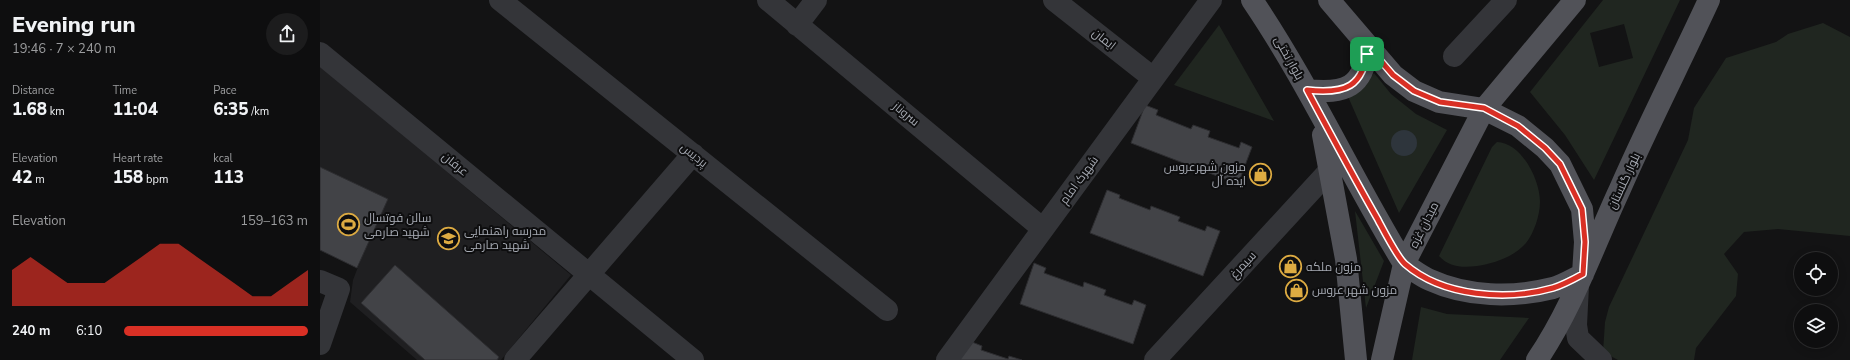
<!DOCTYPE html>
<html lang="en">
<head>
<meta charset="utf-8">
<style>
  body { margin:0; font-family:"Nunito Sans",Cairo,sans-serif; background:#1c1c1d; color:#f1f3f6; height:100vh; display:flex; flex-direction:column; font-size:15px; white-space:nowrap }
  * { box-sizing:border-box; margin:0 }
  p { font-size:13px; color:#9b9c9e }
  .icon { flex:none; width:22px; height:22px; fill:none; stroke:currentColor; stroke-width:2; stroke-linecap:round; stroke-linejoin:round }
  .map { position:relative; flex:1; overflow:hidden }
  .side { display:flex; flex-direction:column; background:#0e0e0f; width:320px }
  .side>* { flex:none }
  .buttons { position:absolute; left:1474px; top:252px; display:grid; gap:8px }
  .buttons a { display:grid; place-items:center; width:44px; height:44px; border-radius:50%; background:#0e0e0f; box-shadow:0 2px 10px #0003,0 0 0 1px #2e2e2f; font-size:20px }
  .pin { position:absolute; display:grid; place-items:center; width:34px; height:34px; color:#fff; margin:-17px; border-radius:8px; box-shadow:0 2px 6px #0006 }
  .round { display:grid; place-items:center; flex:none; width:42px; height:42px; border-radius:21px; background:#1c1c1d }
  .head { display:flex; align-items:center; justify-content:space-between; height:68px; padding:0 12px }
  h1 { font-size:22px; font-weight:800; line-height:30px }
  .stats { display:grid; grid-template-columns:repeat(3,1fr); gap:6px; height:68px; padding:4px 12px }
  .stats div { display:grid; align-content:center }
  .stats b { font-size:17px; font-weight:800 }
  .stats small { font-size:11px; font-weight:400 }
  .stats p { font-size:11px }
  .chart { height:112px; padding:8px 12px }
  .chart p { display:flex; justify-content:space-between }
  .chart svg { width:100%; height:72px; margin-top:4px; fill:#d93025; opacity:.7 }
  ul { padding:0 12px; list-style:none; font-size:13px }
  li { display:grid; grid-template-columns:64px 48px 1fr; align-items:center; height:30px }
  li i { height:10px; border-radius:5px; background:#d93025 }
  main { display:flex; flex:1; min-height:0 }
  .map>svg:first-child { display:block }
  .built { fill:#1f1f21 }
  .green { fill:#202620; fill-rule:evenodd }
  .water { fill:#2e353c }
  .building { fill:#424347; stroke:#2d2d30 }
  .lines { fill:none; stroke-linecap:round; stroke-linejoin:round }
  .minor { stroke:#343539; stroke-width:22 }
  .major { stroke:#515258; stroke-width:22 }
  .route-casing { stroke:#fff; stroke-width:8 }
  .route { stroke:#d93025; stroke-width:5 }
  .labels { text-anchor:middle; stroke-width:4; stroke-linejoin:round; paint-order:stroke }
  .street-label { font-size:12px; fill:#a6aab3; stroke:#0e0e0f }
  .poi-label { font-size:12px; fill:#a6aab3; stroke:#0e0e0f; text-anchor:start }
</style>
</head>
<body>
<main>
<section class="side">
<div class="head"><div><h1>Evening run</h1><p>19:46 · 7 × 240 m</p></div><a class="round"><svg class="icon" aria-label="share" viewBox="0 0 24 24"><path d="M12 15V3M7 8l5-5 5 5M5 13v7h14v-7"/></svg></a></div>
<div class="stats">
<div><p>Distance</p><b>1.68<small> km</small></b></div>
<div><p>Time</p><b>11:04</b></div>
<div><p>Pace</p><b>6:35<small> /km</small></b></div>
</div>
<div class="stats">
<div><p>Elevation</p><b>42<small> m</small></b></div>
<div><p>Heart rate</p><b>158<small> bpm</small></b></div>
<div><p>kcal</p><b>113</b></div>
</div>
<div class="chart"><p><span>Elevation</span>159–163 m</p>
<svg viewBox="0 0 160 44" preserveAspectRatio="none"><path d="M0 44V22L10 14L20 22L30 30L40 30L50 30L60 22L70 14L80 6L90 6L100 14L110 22L120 30L130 38L140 38L150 30L160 22V44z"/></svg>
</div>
<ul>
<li><b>240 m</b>6:10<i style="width:100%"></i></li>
</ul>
</section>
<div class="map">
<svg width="1530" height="360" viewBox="0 0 1530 360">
  <rect width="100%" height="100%" fill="#131314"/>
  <path class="built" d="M0,66L251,275L181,360H97L30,302L33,280L63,202L0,171Z"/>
  <path class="green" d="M1283,0H1360L1274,180L1245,135L1210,92ZM1304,24L1313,58L1279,67L1270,33Z
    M1503,23L1530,37V236L1458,229L1424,232L1404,254L1418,274L1416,296L1376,348L1374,360H1298L1283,352L1285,322L1289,307L1368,140L1374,108L1406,58L1456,42L1468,34Z
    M899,25L954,121L854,85Z
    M1054,73L1071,94L1096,114L1127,130L1079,213L1026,92L1041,87Z
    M1177,142C1202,143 1220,180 1220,202C1220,215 1214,233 1206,243C1194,257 1175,263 1157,266C1142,268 1129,267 1119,256L1172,147Z
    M1035,211L1064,261L1046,308Z
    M1101,307L1127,314L1209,318L1180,360H1092Z"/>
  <path class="water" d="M1071 143a13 13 0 1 1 26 0a13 13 0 1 1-26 0Z"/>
  <path class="building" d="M825,105L838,110L836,115L871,129L873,125L890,131L888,137L919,148L921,142L932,147L918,184L811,143Z
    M0,167L68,199L37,268L0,250Z
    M787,190L800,195L799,198L830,210L831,206L860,217L858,221L885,231L887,226L900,231L883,276L770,233Z
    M714,263L726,268L724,273L763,287L764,282L786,290L784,295L812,305L814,300L826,305L813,344L700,304Z
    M75,265L179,357L177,360H105L41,303Z
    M647,340L662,346L661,350L688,359L689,356L702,360H640Z"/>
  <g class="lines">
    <path class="minor" d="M180,0L567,310
      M448,0L723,229
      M734,0L833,78
      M477,25L496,0
      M0,53L373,360
      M1134,56L1186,0
      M0,281L19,289L0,344
      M1258,286L1256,325L1258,338L1281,360
      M195,360L373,154
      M627,360L891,0
      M835,360L1010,170"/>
    <path class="major" d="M932,0C989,84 1031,177 1084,264L1062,360
      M1009,0L1073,75L1094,91L1119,102L1164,109L1198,126L1225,148L1240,164L1262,209L1265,242L1263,274C1253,279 1243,285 1233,288C1193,298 1147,297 1110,280C1101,276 1092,269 1084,264L1164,109L1255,0
      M987,90C1025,94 1044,88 1048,46
      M1003,135L1026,259L1036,360
      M1217,360C1253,307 1273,247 1300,189C1328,125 1360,63 1389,0"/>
  </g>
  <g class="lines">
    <defs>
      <path id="route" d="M1048,46L1073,75L1094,91L1120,102L1164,108L1198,126L1225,148L1240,164L1262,209L1265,242L1263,274C1254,279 1243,285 1233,288C1187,301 1123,297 1085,264C1077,257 1063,229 1057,218C1033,176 1010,133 987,90C1025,94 1044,88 1048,46Z"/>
    </defs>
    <use href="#route" class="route-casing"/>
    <use href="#route" class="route"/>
  </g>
  <defs>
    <symbol id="shop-ring" viewBox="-11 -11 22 22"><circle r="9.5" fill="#0e0e0f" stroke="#ddab42" stroke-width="1.5"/><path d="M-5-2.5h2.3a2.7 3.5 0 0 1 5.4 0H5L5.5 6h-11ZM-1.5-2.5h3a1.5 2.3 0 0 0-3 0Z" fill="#ddab42"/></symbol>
    <symbol id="stadium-ring" viewBox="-11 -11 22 22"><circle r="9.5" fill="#0e0e0f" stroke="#ddab42" stroke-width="1.5"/><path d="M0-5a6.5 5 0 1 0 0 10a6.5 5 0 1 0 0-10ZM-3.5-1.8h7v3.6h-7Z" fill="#ddab42"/></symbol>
    <symbol id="school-ring" viewBox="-11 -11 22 22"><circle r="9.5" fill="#0e0e0f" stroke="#ddab42" stroke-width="1.5"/><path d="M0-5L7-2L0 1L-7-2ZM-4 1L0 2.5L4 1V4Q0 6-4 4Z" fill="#ddab42"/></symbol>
  </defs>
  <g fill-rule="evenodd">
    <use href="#shop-ring" x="928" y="162" width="25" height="25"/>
    <use href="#stadium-ring" x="16" y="212" width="25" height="25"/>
    <use href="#school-ring" x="116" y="226" width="25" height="25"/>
    <use href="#shop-ring" x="958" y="254" width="25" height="25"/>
    <use href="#shop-ring" x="964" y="278" width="25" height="25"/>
  </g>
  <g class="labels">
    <g class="street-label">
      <text transform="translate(784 39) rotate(38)" y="4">ایمان</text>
      <text transform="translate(969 58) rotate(61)" y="4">بلوار تختی</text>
      <text transform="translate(586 114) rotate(40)" y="4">سروناز</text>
      <text transform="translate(374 155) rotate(39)" y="4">پردیس</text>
      <text transform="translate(135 164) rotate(39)" y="4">عرفان</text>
      <text transform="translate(759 180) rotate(-54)" y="4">شهرک امام</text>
      <text transform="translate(1304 181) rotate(-65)" y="4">بلوار گلستان</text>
      <text transform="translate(1104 225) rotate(-63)" y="4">میدان غزه</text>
      <text transform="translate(923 265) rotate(-47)" y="4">سیمرغ</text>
    </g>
    <g class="poi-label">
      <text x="926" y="171" text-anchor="end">مزون شهرعروس<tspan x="926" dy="14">ایده آل</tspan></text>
      <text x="44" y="222">سالن فوتسال<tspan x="44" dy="14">شهید صارمی</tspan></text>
      <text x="144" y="235">مدرسه راهنمایی<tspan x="144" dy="14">شهید صارمی</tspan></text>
      <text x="986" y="271">مزون ملکه</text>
      <text x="992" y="294">مزون شهر عروس</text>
    </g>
  </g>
</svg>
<div class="buttons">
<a><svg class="icon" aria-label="locate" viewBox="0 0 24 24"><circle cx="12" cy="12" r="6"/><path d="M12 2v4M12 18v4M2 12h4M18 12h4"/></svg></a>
<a><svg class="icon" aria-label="layers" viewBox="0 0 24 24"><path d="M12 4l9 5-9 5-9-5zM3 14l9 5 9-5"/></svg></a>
</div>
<div class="pin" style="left:1047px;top:54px;background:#1e9e55"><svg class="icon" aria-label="arrive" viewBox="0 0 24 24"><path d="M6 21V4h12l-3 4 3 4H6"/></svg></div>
</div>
</main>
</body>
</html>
